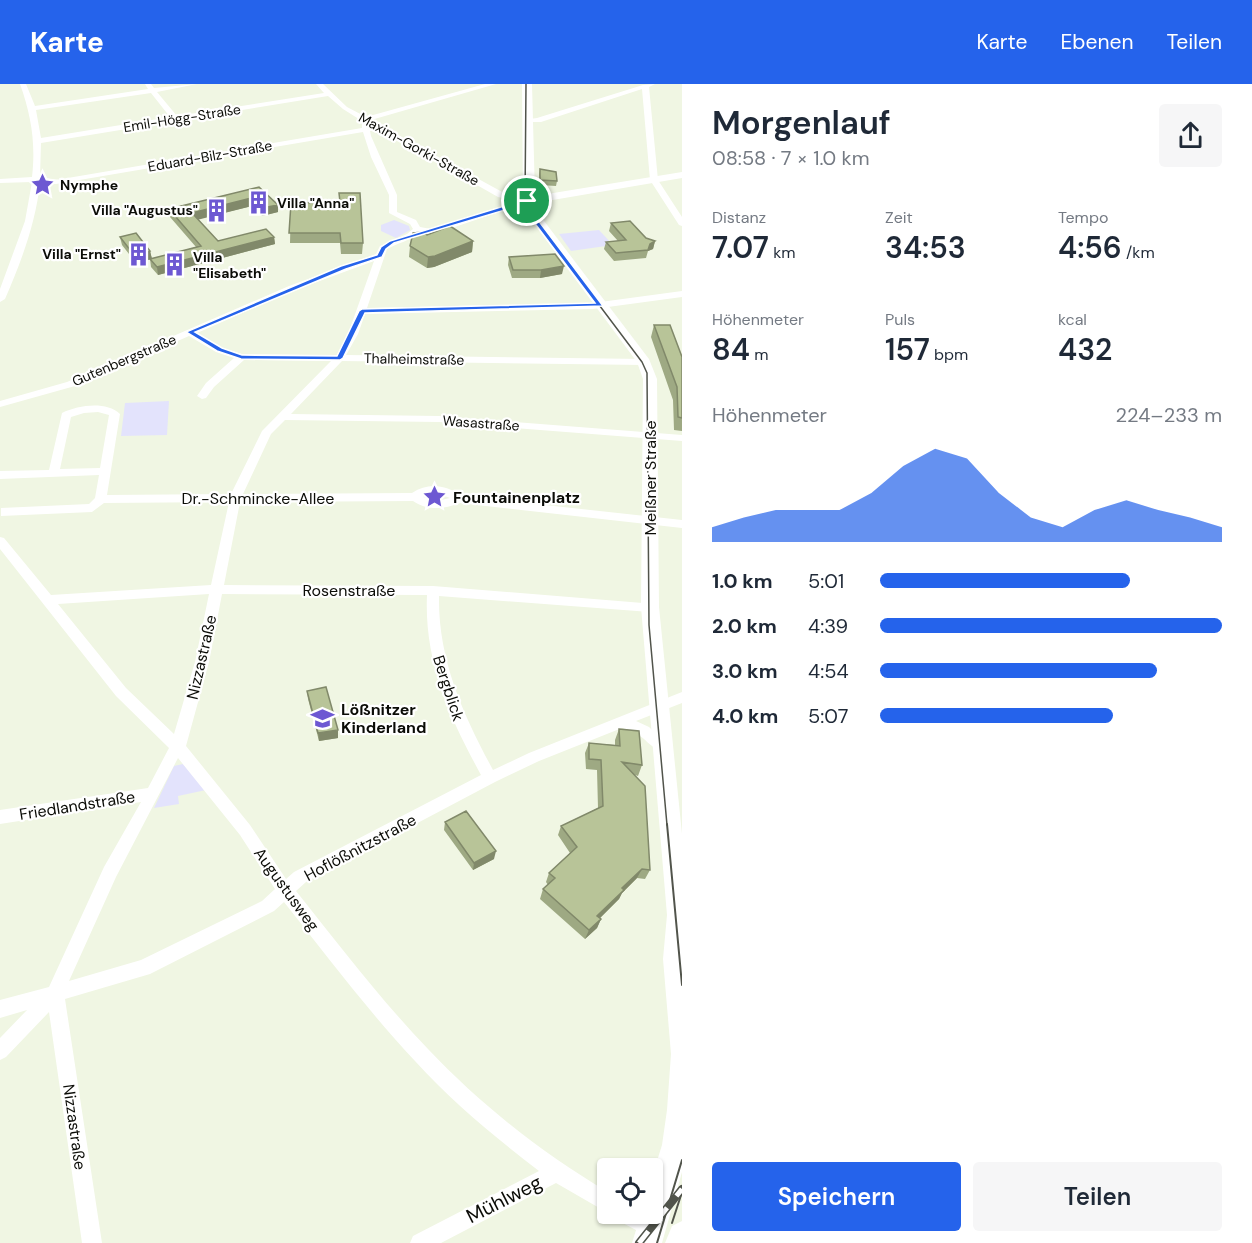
<!DOCTYPE html>
<html lang="de">
<head>
<meta charset="utf-8">
<style>
  body { margin:0; font-family:"DM Sans",sans-serif; background:#f6f6f7; color:#1f2937; height:100vh; display:flex; flex-direction:column; font-size:22px; white-space:nowrap }
  * { box-sizing:border-box; margin:0 }
  p { font-size:20px; color:#747a83 }
  .icon { flex:none; width:33px; height:33px; fill:none; stroke:currentColor; stroke-width:2; stroke-linecap:round; stroke-linejoin:round }
  .map { position:relative; flex:1; overflow:hidden }
  .details { display:flex; flex-direction:column; background:#fff; width:570px }
  .details>* { flex:none }
  .fabs { position:absolute; left:597px; top:1074px; display:grid; gap:12px }
  .fabs a { display:grid; place-items:center; width:66px; height:66px; border-radius:6px; background:#fff; box-shadow:0 2px 4px #0004; font-size:30px }
  .pin { position:absolute; display:grid; place-items:center; width:51px; height:51px; color:#fff; margin:-26px; border:3px solid #fff; border-radius:50%; box-shadow:0 2px 6px #0007 }
  .round { display:grid; place-items:center; flex:none; width:63px; height:63px; border-radius:6px; background:#f6f6f7 }
  .head { display:flex; align-items:center; justify-content:space-between; height:102px; padding:0 30px }
  h1 { font-size:33px; font-weight:600; line-height:45px }
  .figures { display:grid; grid-template-columns:repeat(3,1fr); gap:9px; height:102px; padding:6px 30px }
  .figures div { display:grid; align-content:center }
  .figures b { font-size:30px; font-weight:600 }
  .figures small { font-size:16px; font-weight:400 }
  .figures p { font-size:16px }
  .chart { height:168px; padding:12px 30px }
  .chart p { display:flex; justify-content:space-between }
  .chart svg { width:100%; height:108px; margin-top:6px; fill:#2563eb; opacity:.7 }
  .cta { display:flex; gap:12px; margin-top:auto; padding:12px 30px }
  .cta a { flex:1; height:69px; border-radius:6px; background:#2563eb; color:#fff; font-size:24px; font-weight:600; line-height:69px; text-align:center }
  .cta a+a { background:#f6f6f7; color:#1f2937 }
  ul { padding:0 30px; list-style:none; font-size:20px }
  li { display:grid; grid-template-columns:96px 72px 1fr; align-items:center; height:45px }
  li i { height:15px; border-radius:8px; background:#2563eb }
  header { display:flex; align-items:center; gap:36px; box-sizing:border-box; height:84px; padding:0 30px; background:#2563eb; color:#fff }
  header strong { font-size:28px }
  nav { display:flex; gap:33px; margin-inline-start:auto; font-size:21px }
  main { display:flex; flex:1; min-height:0 }
  .map>svg:first-child { display:block }
  .green { fill:#e3e3fc }
  .lines { fill:none; stroke-linecap:round; stroke-linejoin:round }
  .street { fill:#fff; fill-rule:evenodd }
  .secondary { fill:#fff; fill-rule:evenodd }
  .tram-far1 { stroke:#51544b; stroke-width:1.5 }
  .tram { stroke:#51544b; stroke-width:2 }
  .rail-casing { stroke:#51544b; stroke-width:8 }
  .rail { stroke:#fff; stroke-width:5; stroke-dasharray:15; stroke-linecap:butt }
  .wall { fill:#9ea983 }
  .shaded-wall { fill:#81896a }
  .building { fill:#b8c498; stroke:#81896a; stroke-width:1.5 }
  .route { fill:#2563eb; stroke:#fff; stroke-width:1.5; fill-rule:evenodd }
  .labels { text-anchor:middle; stroke-width:4.5; stroke-linejoin:round; paint-order:stroke }
  .far-street-label { font-size:14px; fill:#0b0c07; stroke:#fff }
  .far-poi-label { font-size:14px; font-weight:bold; fill:#0b0c07; stroke:#fff; text-anchor:start }
  .street-label { font-size:16px; fill:#0b0c07; stroke:#fff }
  .poi-label { font-size:16px; font-weight:bold; fill:#0b0c07; stroke:#fff; text-anchor:start }
  .near-street-label { font-size:20px; fill:#0b0c07; stroke:#fff }
</style>
</head>
<body>
<header>
<strong>Karte</strong>
<nav><a>Karte</a><a>Ebenen</a><a>Teilen</a></nav>
</header>
<main>
<div class="map">
<svg width="682" height="1159" viewBox="0 0 682 1159">
  <rect width="100%" height="100%" fill="#f0f6e3"/>
  <path class="green" d="M394,136L409,142L410,146L396,154L381,147V141Z
    M599,146L613,161L571,167L559,150Z
    M169,317L167,351L121,352L125,319Z
    M183,680L206,706L178,712L179,720L154,724L174,682Z"/>
  <g class="lines">
    <path class="street" d="M20,0H26L35,22L148,5L145,0H151L154,4L197,0L157,8L177,32L324,9L316,0H323L347,23L366,33L485,0H496L371,36L504,109L531,117L434,150L419,148C410,157 398,159 387,165L367,224L593,219L682,207V213L593,225L365,230L358,250L346,271L644,275L649,278L644,281L342,277L291,330L439,332L682,351V357L439,338L285,336L271,350L243,410L412,409C429,398 445,401 462,412L682,436V444L460,419C444,425 428,427 413,417L240,418L224,501L433,502L655,520L656,523L650,528L439,512C438,576 463,630 493,686L529,669L682,608V619L636,637L649,643L668,661L666,665C655,669 649,658 640,652C635,648 628,646 622,644L539,677L495,698L306,798L296,807C339,861 381,916 428,965C481,1021 542,1069 608,1108V1129L556,1099L441,1159H410L413,1152L539,1087C495,1053 452,1018 415,977C368,927 327,872 284,818L274,827L150,890L65,915L102,1159H82L49,928L6,973L0,976V954L27,926L0,934V916L49,903L104,783L141,718L0,740V726L148,704L169,664L116,612L0,465V453L4,454L51,511L211,501L229,418L104,419L92,428L1,432V424L89,420L95,414L99,391L0,395V387L49,386L62,329C79,321 106,317 120,330L107,411L231,410L262,347L331,277L244,276L214,303L206,314L202,315L197,312L206,299L234,274L216,268L189,252L75,302L0,323V317L67,298L289,202L376,170L380,162L407,150L413,145L410,140L389,129V111L371,73L363,48L56,100L40,98C36,139 21,178 5,215L0,218V205L25,137L32,98L0,99V95L32,93C36,59 31,31 20,0ZM151,9L170,33L41,54L36,26ZM328,12L343,25L362,37V44L56,96L40,93L41,59ZM378,45L498,113L518,117L431,145L420,143L416,136L397,128V111L371,52L370,47ZM374,177L348,250L337,271L242,270L222,264L197,249L295,206ZM98,328L109,331L100,384L60,385L71,333L84,329ZM428,409H436L450,414L437,417L423,413ZM209,510L195,578L174,650L126,604L58,520ZM222,510L427,511C424,578 450,634 481,691L294,788L286,795L250,741L186,662L209,578ZM178,674L240,751L275,805L262,817L141,876L69,897L116,793Z
      M655,0L649,3L658,96L682,133V142L679,141L650,96L642,5L541,38H527L523,36L537,34L643,1Z
      M616,1130C632,1128 654,1126 661,1144L658,1151L651,1154L619,1137Z"/>
    <path class="secondary" d="M522,0H532L535,112L682,88V94L535,119V125L649,275L657,295L659,523L682,750V1088L662,1159H632L641,1130H652V1093L662,1061L667,1026L671,970L663,875L667,831L641,523L643,295L637,278L523,125L521,117L523,114Z
      M682,1137V1159H665L672,1142Z"/>
    <path class="tram-far1" d="M526,0L525,117L527,125L642,278L647,289L649,541L667,741"/>
    <path class="tram" d="M667,740L682,901
      M672,1139L682,1108
      M657,1159L682,1076"/>
    <defs>
      <path id="rail" d="M639,1159L682,1105"/>
    </defs>
    <use href="#rail" class="rail-casing"/>
    <use href="#rail" class="rail"/>
  </g>
  <path class="wall" d="M540,85L557,97L556,102L540,101L539,90Z
    M259,103L278,121V128L262,132L252,122L198,135L218,157L274,153L275,160L158,191L151,183L150,175H151L136,179L122,161L120,153L150,167L152,175L196,163L170,133L169,125Z
    M291,119L363,159L362,170H341L340,159H290Z
    M611,139L646,154L655,157L653,165L648,167L646,174L614,177L604,165L606,158L618,157L609,147Z
    M427,151L473,157L472,168L434,183L427,184L409,173L410,162Z
    M509,173L562,190L540,194H512L508,181Z
    M654,241L682,273V347L674,346L673,316L651,253Z
    M307,607L338,654L319,657L308,615Z
    M619,645L642,681L638,692L635,691L650,786L645,795L637,794L622,809L619,815L600,834L601,835L597,844L585,855L540,815L543,805L548,801L546,798L549,789L570,769L558,751L561,742L598,724L597,686L586,685L585,669L589,659L615,661V656Z
    M445,738L494,775L473,786L444,746Z"/>
  <path class="shaded-wall" d="M251,114L252,122L193,137L192,129Z
    M278,121V128L262,132V124Z
    M274,153L275,160L158,191L157,183Z
    M473,157L472,168L434,183L427,184L428,173Z
    M655,157L653,165L648,167L650,160Z
    M150,167L152,175L136,179L134,171Z
    M564,182L562,190L540,194L541,186Z
    M338,646V654L319,657L318,649Z
    M496,767L494,775L473,786L474,779Z
    M642,785L637,794L622,809L619,815L593,841L597,832L622,804Z
    M601,835L597,844L585,855L589,846Z"/>
  <path class="building" d="M540,85L556,88L557,97L540,96Z
    M259,103L278,121L262,124L251,114L192,129L218,157L266,145L274,153L157,183L150,175L201,162L169,125Z
    M339,109H360L363,159H341L340,149H289L291,119L340,118Z
    M630,137L646,154L655,157L650,160L648,166L616,169L606,158L626,156L611,139Z
    M450,142L473,157L435,172L428,173L410,162L413,149L423,148L427,151Z
    M136,149L150,167L134,171L120,153Z
    M555,170L564,182L541,186H513L509,173Z
    M654,241H670L682,273V334L678,333L677,303Z
    M326,603L338,646L318,649L307,607Z
    M619,645L639,647L642,681L622,678L645,702L650,786L642,785L622,804L624,806L597,832L601,835L589,846L543,805L555,794L549,789L577,763L561,742L603,722L601,676L589,675V659L620,662Z
    M466,727L496,767L474,779L445,738Z"/>
  <path class="route" d="M527,115L538,136L603,222L365,229L343,274L340,276L241,275L217,267L186,248L341,182L377,171L381,163L390,157ZM525,120L533,137L595,219L362,225L359,227L337,272L242,271L222,264L195,248L346,185L382,173L386,165L394,159Z"/>
  <defs>
    <symbol id="sight-bare" viewBox="-9 -9 18 18"><path d="M0-6L1.8-2.2L6-1.7L2.9 1.2L3.7 5.4L0 3.3L-3.7 5.4L-2.9 1.2L-6-1.7L-1.8-2.2Z" fill="#6d58d2" stroke="#fff" stroke-width="2.5" paint-order="stroke"/></symbol>
    <symbol id="building-bare" viewBox="-9 -9 18 18"><path d="M-4-6H4V6H1V3H-1V6H-4ZM-2.5-4.3h1.7v1.8h-1.7ZM.8-4.3h1.7v1.8H.8ZM-2.5-1h1.7V.8h-1.7ZM.8-1h1.7V.8H.8Z" fill="#6d58d2" stroke="#fff" stroke-width="2.5" paint-order="stroke"/></symbol>
    <symbol id="school-bare" viewBox="-9 -9 18 18"><path d="M0-5L7-2L0 1L-7-2ZM-4 1L0 2.5L4 1V4Q0 6-4 4Z" fill="#6d58d2" stroke="#fff" stroke-width="2.5" paint-order="stroke"/></symbol>
  </defs>
  <g fill-rule="evenodd">
    <use href="#sight-bare" x="26" y="84" width="33" height="33"/>
    <use href="#building-bare" x="242" y="102" width="33" height="33"/>
    <use href="#building-bare" x="200" y="110" width="33" height="33"/>
    <use href="#building-bare" x="122" y="154" width="33" height="33"/>
    <use href="#building-bare" x="158" y="164" width="33" height="33"/>
    <use href="#sight-bare" x="418" y="396" width="33" height="33"/>
    <use href="#school-bare" x="306" y="618" width="33" height="33"/>
  </g>
  <g class="labels">
    <g class="far-street-label">
      <text transform="translate(182 34) rotate(-9)" y="5">Emil-Högg-Straße</text>
      <text transform="translate(419 65) rotate(29)" y="5">Maxim-Gorki-Straße</text>
      <text transform="translate(210 72) rotate(-10)" y="5">Eduard-Bilz-Straße</text>
      <text transform="translate(414 275) rotate(1)" y="5">Thalheimstraße</text>
      <text transform="translate(124 276) rotate(-23)" y="5">Gutenbergstraße</text>
      <text transform="translate(481 339) rotate(4)" y="5">Wasastraße</text>
    </g>
    <g class="far-poi-label">
      <text x="60" y="106">Nymphe</text>
      <text x="277" y="124">Villa "Anna"</text>
      <text x="198" y="131" text-anchor="end">Villa "Augustus"</text>
      <text x="121" y="175" text-anchor="end">Villa "Ernst"</text>
      <text x="193" y="178">Villa<tspan x="193" dy="16">"Elisabeth"</tspan></text>
    </g>
    <g class="street-label">
      <text transform="translate(650 394) rotate(-90)" y="6">Meißner Straße</text>
      <text x="258" y="420">Dr.-Schmincke-Allee</text>
      <text x="349" y="512">Rosenstraße</text>
      <text transform="translate(201 573) rotate(-77)" y="6">Nizzastraße</text>
      <text transform="translate(449 604) rotate(72)" y="6">Bergblick</text>
      <text transform="translate(77 721) rotate(-9)" y="6">Friedlandstraße</text>
      <text transform="translate(360 763) rotate(-28)" y="6">Hoflößnitzstraße</text>
      <text transform="translate(287 805) rotate(54)" y="6">Augustusweg</text>
      <text transform="translate(75 1043) rotate(82)" y="6">Nizzastraße</text>
    </g>
    <g class="poi-label">
      <text x="453" y="419">Fountainenplatz</text>
      <text x="341" y="631">Lößnitzer<tspan x="341" dy="18">Kinderland</tspan></text>
    </g>
    <g class="near-street-label">
      <text transform="translate(504 1115) rotate(-27)" y="7">Mühlweg</text>
    </g>
  </g>
</svg>
<div class="fabs">
<a><svg class="icon" aria-label="locate" viewBox="0 0 24 24"><circle cx="12" cy="12" r="6"/><path d="M12 2v4M12 18v4M2 12h4M18 12h4"/></svg></a>
</div>
<div class="pin" style="left:527px;top:117px;background:#1e9e55"><svg class="icon" aria-label="arrive" viewBox="0 0 24 24"><path d="M6 21V4h12l-3 4 3 4H6"/></svg></div>
</div>
<section class="details">
<div class="head"><div><h1>Morgenlauf</h1><p>08:58 · 7 × 1.0 km</p></div><a class="round"><svg class="icon" aria-label="share" viewBox="0 0 24 24"><path d="M12 15V3M7 8l5-5 5 5M5 13v7h14v-7"/></svg></a></div>
<div class="figures">
<div><p>Distanz</p><b>7.07<small> km</small></b></div>
<div><p>Zeit</p><b>34:53</b></div>
<div><p>Tempo</p><b>4:56<small> /km</small></b></div>
</div>
<div class="figures">
<div><p>Höhenmeter</p><b>84<small> m</small></b></div>
<div><p>Puls</p><b>157<small> bpm</small></b></div>
<div><p>kcal</p><b>432</b></div>
</div>
<div class="chart"><p><span>Höhenmeter</span>224–233 m</p>
<svg viewBox="0 0 160 44" preserveAspectRatio="none"><path d="M0 44V38L10 34L20 31L30 31L40 31L50 24L60 13L70 6L80 10L90 24L100 34L110 38L120 31L130 27L140 31L150 34L160 38V44z"/></svg>
</div>
<ul>
<li><b>1.0 km</b>5:01<i style="width:73%"></i></li>
<li><b>2.0 km</b>4:39<i style="width:100%"></i></li>
<li><b>3.0 km</b>4:54<i style="width:81%"></i></li>
<li><b>4.0 km</b>5:07<i style="width:68%"></i></li>
</ul>
<div class="cta"><a>Speichern</a><a>Teilen</a></div>
</section>
</main>
</body>
</html>
